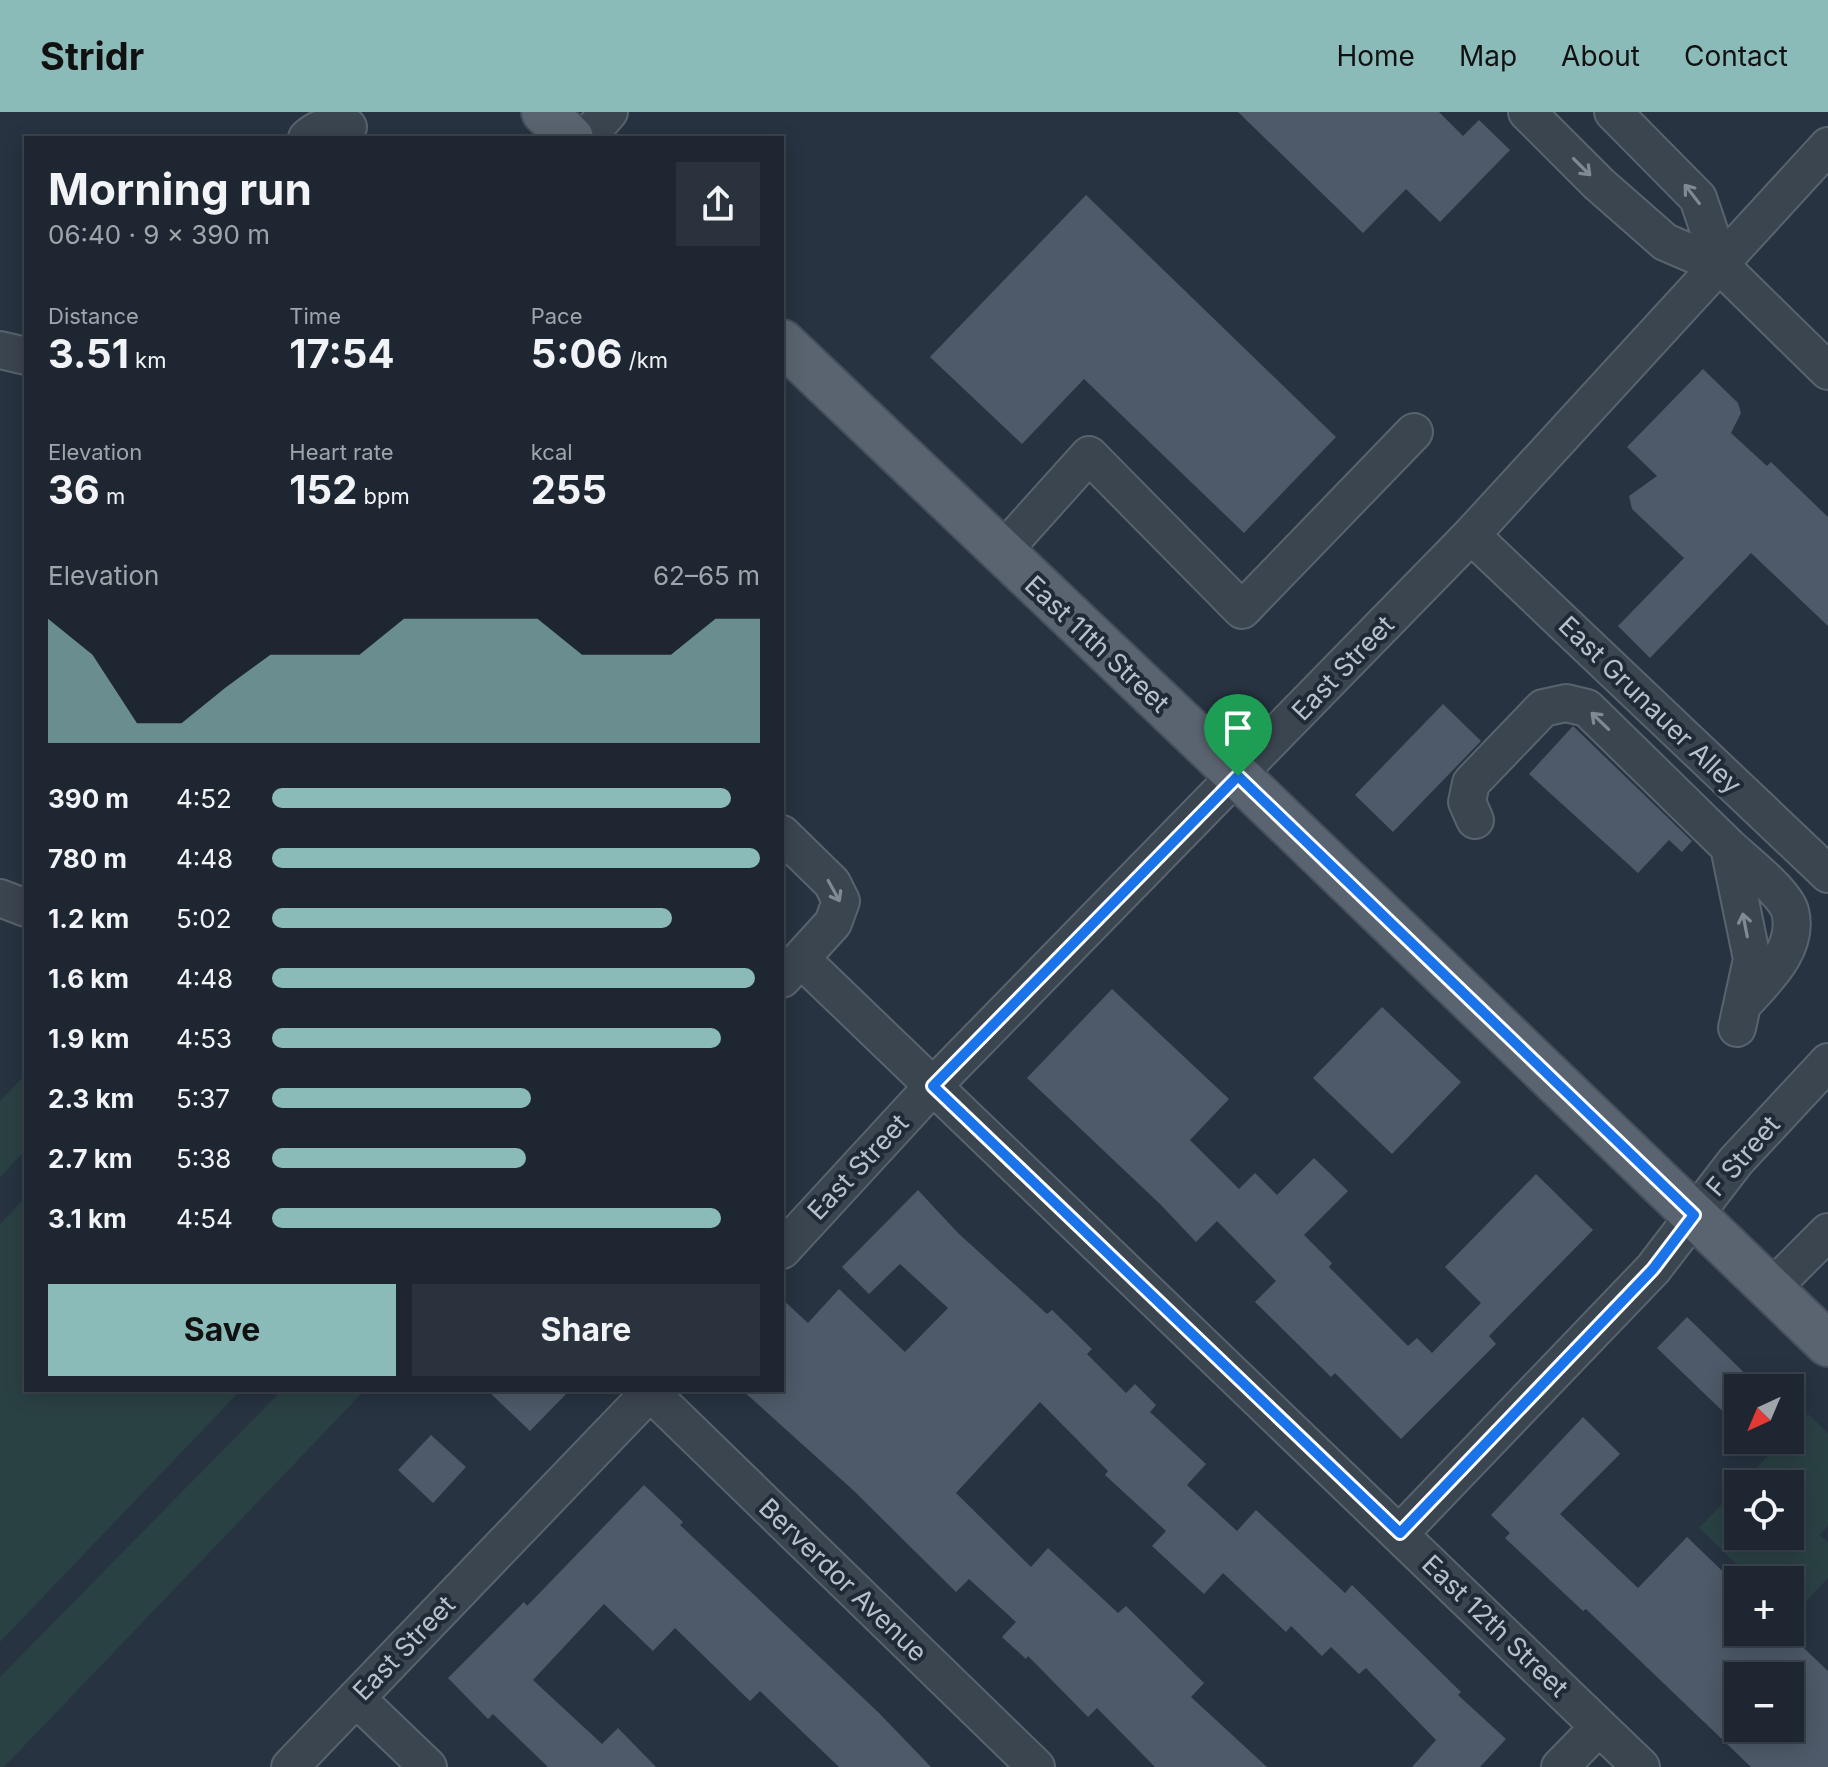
<!DOCTYPE html>
<meta charset="utf-8">
<style>
:root{--surface:#1d2631;--page:#2a323d;--text:#f1f3f6;--muted:#a0a5ab;--line:#3b434d;--accent:#8bbbb9}
body{margin:0;font-family:Inter,sans-serif;background:var(--page);color:var(--text);height:100vh;display:flex;flex-direction:column;font-size:30px;white-space:nowrap}
*{box-sizing:border-box;margin:0}
p{font-size:26px;color:var(--muted)}
.icon{flex:none;width:44px;height:44px;fill:none;stroke:currentColor;stroke-width:2;stroke-linecap:round;stroke-linejoin:round}
.map{position:relative;flex:1;overflow:hidden}
.side{position:absolute;left:24px;top:24px;width:760px;height:1256px;display:flex;flex-direction:column;background:var(--surface);border-radius:0px;box-shadow:0 4px 20px #0003,0 0 0 2px var(--line)}
.side>*{flex:none}
.needle{width:52px;rotate:224deg}
.buttons{position:absolute;left:1724px;top:1262px;display:grid;gap:16px}
.buttons a{display:grid;place-items:center;width:80px;height:80px;border-radius:0px;background:var(--surface);box-shadow:0 4px 20px #0003,0 0 0 2px var(--line);font-size:40px}
.pin{position:absolute;display:grid;place-items:center;width:68px;height:68px;color:#fff;margin:-82px -34px;border-radius:50% 50% 50% 0;rotate:-45deg;box-shadow:0 0 8px #0007}
.pin .icon{rotate:45deg}
.round{display:grid;place-items:center;flex:none;width:84px;height:84px;border-radius:0px;background:var(--page)}
.summary{display:flex;align-items:center;justify-content:space-between;height:136px;padding:0 24px}
h1{font-size:44px;font-weight:700;line-height:60px}
.metrics{display:grid;grid-template-columns:repeat(3,1fr);gap:12px;height:136px;padding:8px 24px}
.metrics div{display:grid;align-content:center}
.metrics b{font-size:40px;font-weight:700}
.metrics small{font-size:22px;font-weight:400}
.metrics p{font-size:22px}
.chart{height:224px;padding:16px 24px}
.chart p{display:flex;justify-content:space-between}
.chart svg{width:100%;height:144px;margin-top:8px;fill:var(--accent);opacity:.7}
.cta{display:flex;gap:16px;margin-top:auto;padding:16px 24px}
.cta a{flex:1;height:92px;border-radius:0px;background:var(--accent);color:#111;font-size:32px;font-weight:700;line-height:92px;text-align:center}
.cta a+a{background:var(--page);color:var(--text)}
ul{padding:0 24px;list-style:none;font-size:26px}
li{display:grid;grid-template-columns:128px 96px 1fr;align-items:center;height:60px}
li i{height:20px;border-radius:10px;background:var(--accent)}
header{display:flex;align-items:center;gap:48px;box-sizing:border-box;height:112px;padding:0 40px;background:var(--accent);color:#111}
header strong{font-size:38px}
nav{display:flex;gap:44px;margin-inline-start:auto;font-size:28px}
.map>svg:first-child{display:block}
</style>
<header>
<strong>Stridr</strong>
<nav><a>Home</a><a>Map</a><a>About</a><a>Contact</a></nav>
</header>
<div class="map">
<svg width="1828" height="1655" viewBox="0 0 1828 1655">
<rect width="100%" height="100%" fill="#273341"/>
<path fill="#2a4143" d="M 26,962 L 26,1038 L 0,1065 L 0,989 Z
M 26,1085 L 26,1278 L 241,1278 L 0,1530 L 0,1112 Z
M 282,1278 L 365,1278 L 4,1655 L 0,1655 L 0,1565 Z
M 1808,1302 L 1828,1321 L 1828,1414 L 1820,1423 L 1828,1430 L 1828,1466 L 1791,1505 L 1790,1468 L 1753,1468 L 1699,1416 L 1738,1375 L 1738,1424 L 1790,1424 L 1790,1372 L 1741,1372 L 1783,1328 L 1790,1328 L 1790,1321 Z"/>
<path fill="#4e5a69" fill-rule="evenodd" d="M 1238,0 L 1439,0 L 1463,24 L 1479,8 L 1510,38 L 1440,110 L 1406,77 L 1363,121 Z
M 1086,83 L 1336,325 L 1244,421 L 1084,267 L 1022,332 L 930,245 Z
M 1703,257 L 1738,291 L 1741,301 L 1731,321 L 1767,354 L 1771,350 L 1828,405 L 1828,514 L 1751,441 L 1650,546 L 1618,514 L 1684,446 L 1632,397 L 1629,384 L 1657,364 L 1627,335 Z
M 1443,592 L 1481,629 L 1393,720 L 1355,683 Z
M 1573,614 L 1692,729 L 1682,740 L 1669,728 L 1638,761 L 1529,662 Z
M 1112,877 L 1229,987 L 1190,1028 L 1239,1077 L 1255,1061 L 1277,1083 L 1314,1046 L 1348,1079 L 1304,1123 L 1332,1151 L 1329,1155 L 1408,1234 L 1417,1226 L 1432,1241 L 1481,1191 L 1445,1155 L 1536,1062 L 1593,1118 L 1489,1224 L 1496,1232 L 1401,1327 L 1335,1261 L 1331,1265 L 1255,1190 L 1276,1169 L 1217,1109 L 1196,1130 L 1161,1093 L 1027,966 Z
M 1382,895 L 1461,970 L 1392,1042 L 1313,966 Z
M 918,1078 L 958,1121 L 1047,1202 L 1052,1198 L 1092,1237 L 1087,1242 L 1126,1281 L 1135,1272 L 1156,1293 L 1150,1300 L 1206,1352 L 1187,1373 L 1237,1419 L 1256,1398 L 1345,1481 L 1352,1473 L 1461,1580 L 1458,1583 L 1506,1627 L 1480,1655 L 1412,1655 L 1436,1628 L 1366,1556 L 1359,1562 L 1331,1535 L 1322,1544 L 1291,1514 L 1286,1520 L 1223,1461 L 1204,1482 L 1152,1434 L 1166,1419 L 1105,1363 L 1108,1359 L 1040,1290 L 956,1381 L 1031,1455 L 1048,1436 L 1118,1501 L 1126,1494 L 1204,1571 L 1191,1585 L 1267,1655 L 1155,1655 L 1097,1596 L 1088,1605 L 1028,1544 L 1026,1547 L 1002,1525 L 1016,1510 L 969,1467 L 956,1480 L 853,1378 L 742,1278 L 782,1278 L 782,1187 L 808,1211 L 839,1177 L 905,1240 L 948,1196 L 900,1152 L 869,1182 L 842,1155 Z
M 1687,1205 L 1760,1276 L 1738,1276 L 1738,1314 L 1657,1236 Z
M 487,1278 L 570,1278 L 530,1319 Z
M 1583,1305 L 1620,1342 L 1560,1402 L 1638,1476 L 1687,1425 L 1738,1474 L 1738,1520 L 1787,1520 L 1828,1559 L 1828,1655 L 1751,1655 L 1586,1497 L 1583,1499 L 1505,1426 L 1510,1421 L 1491,1403 ZM 1738,1564 L 1790,1564 L 1790,1616 L 1738,1616 Z
M 431,1323 L 466,1355 L 433,1391 L 398,1358 Z
M 644,1373 L 683,1410 L 680,1413 L 879,1601 L 931,1655 L 839,1655 L 760,1579 L 750,1589 L 675,1516 L 653,1539 L 604,1492 L 533,1568 L 602,1632 L 618,1616 L 656,1655 L 548,1655 L 493,1602 L 488,1607 L 448,1566 L 524,1490 L 527,1494 Z"/>
<g fill="none" stroke-linecap="round" stroke-linejoin="round">
<g stroke="#59636e" stroke-width="40">
<path id="minor" d="M 1527,0 L 1599,72 L 1665,130 L 1721,154 L 1828,259
M 1613,0 L 1698,86 L 1721,154
M 307,26 C 319,14 331,14 348,15
M 586,26 L 609,0
M 0,238 L 26,244
M 1471,423 L 1828,762
M 1001,441 L 1089,343 L 1242,498 L 1414,320
M 1475,708 L 1467,690 L 1471,671 L 1543,596 L 1566,591 L 1587,596 L 1729,735 L 1752,847 L 1737,916
M 782,722 L 832,771 L 841,789 L 833,811 L 782,867
M 1729,735 C 1745,750 1784,780 1790,799 C 1800,836 1765,868 1743,892
M 0,786 L 26,796
M 801,847 L 1641,1655
M 782,1138 L 933,974 L 1471,423 L 1828,34
M 1771,1177 L 1828,1120
M 650,1280 L 1036,1655
M 1400,1421 L 1653,1157 L 1736,1049 L 1828,950
M 356,1586 L 428,1655
M 290,1655 L 652,1278
M 1560,1655 L 1599,1615"/>
</g>
<g stroke="#454e5a" stroke-width="48">
<path id="major" d="M 544,0 L 571,26
M 782,230 L 1238,664 L 1828,1232"/>
</g>
<use href="#minor" stroke="#3b4550" stroke-width="36"/>
<use href="#major" stroke="#5a6470" stroke-width="44"/>
</g>
<defs><path id="oneway-shaft" d="M-6 0H5M1.5-3L5.5 0L1.5 3" fill="none" stroke-width="1.6" stroke-linecap="round" stroke-linejoin="round" transform="scale(2)"/></defs>
<g stroke="#808994">
<use href="#oneway-shaft" transform="translate(1582 55) rotate(45)"/>
<use href="#oneway-shaft" transform="translate(1692 82) rotate(-128)"/>
<use href="#oneway-shaft" transform="translate(1600 609) rotate(-136)"/>
<use href="#oneway-shaft" transform="translate(834 779) rotate(61)"/>
<use href="#oneway-shaft" transform="translate(1745 813) rotate(-101)"/>
</g>
<g fill="none" stroke-linecap="round" stroke-linejoin="round">
<g stroke="#fff" stroke-width="16">
<path id="route" d="M 1238,664 L 1694,1103 L 1653,1157 L 1400,1421 L 933,974 Z"/>
</g>
<use href="#route" stroke="#1a73e8" stroke-width="10"/>
</g>
<g text-anchor="middle" stroke-width="8" stroke-linejoin="round" paint-order="stroke">
<g font-size="26" fill="#b8c0cb" stroke="#202a36">
<text transform="translate(1097 532) rotate(43)" y="9">East 11th Street</text>
<text transform="translate(1343 556) rotate(-46)" y="9">East Street</text>
<text transform="translate(1650 593) rotate(44)" y="9">East Grunauer Alley</text>
<text transform="translate(1743 1044) rotate(-49)" y="9">F Street</text>
<text transform="translate(858 1055) rotate(-47)" y="9">East Street</text>
<text transform="translate(843 1468) rotate(44)" y="9">Berverdor Avenue</text>
<text transform="translate(1495 1514) rotate(44)" y="9">East 12th Street</text>
<text transform="translate(404 1536) rotate(-46)" y="9">East Street</text>
</g>
</g>
</svg>
<div class="buttons">
<a><svg class="needle" viewBox="-14 -14 28 28"><path d="M0-13l5 13h-10z" fill="#e53935"/><path d="M0 13l5-13h-10z" fill="#a0a5ab"/></svg></a>
<a><svg class="icon" aria-label="locate" viewBox="0 0 24 24"><circle cx="12" cy="12" r="6"/><path d="M12 2v4M12 18v4M2 12h4M18 12h4"/></svg></a>
<a>+</a>
<a>−</a>
</div>
<div class="pin" style="left:1238px;top:664px;background:#1e9e55"><svg class="icon" aria-label="arrive" viewBox="0 0 24 24"><path d="M6 21V4h12l-3 4 3 4H6"/></svg></div>
<section class="side">
<div class="summary"><div><h1>Morning run</h1><p>06:40 · 9 × 390 m</p></div><a class="round"><svg class="icon" aria-label="share" viewBox="0 0 24 24"><path d="M12 15V3M7 8l5-5 5 5M5 13v7h14v-7"/></svg></a></div>
<div class="metrics">
<div><p>Distance</p><b>3.51<small> km</small></b></div>
<div><p>Time</p><b>17:54</b></div>
<div><p>Pace</p><b>5:06<small> /km</small></b></div>
</div>
<div class="metrics">
<div><p>Elevation</p><b>36<small> m</small></b></div>
<div><p>Heart rate</p><b>152<small> bpm</small></b></div>
<div><p>kcal</p><b>255</b></div>
</div>
<div class="chart"><p><span>Elevation</span>62–65 m</p>
<svg viewBox="0 0 160 44" preserveAspectRatio="none"><path d="M0 44V6L10 17L20 38L30 38L40 27L50 17L60 17L70 17L80 6L90 6L100 6L110 6L120 17L130 17L140 17L150 6L160 6V44z"/></svg>
</div>
<ul>
<li><b>390 m</b>4:52<i style="width:94%"></i></li>
<li><b>780 m</b>4:48<i style="width:100%"></i></li>
<li><b>1.2 km</b>5:02<i style="width:82%"></i></li>
<li><b>1.6 km</b>4:48<i style="width:99%"></i></li>
<li><b>1.9 km</b>4:53<i style="width:92%"></i></li>
<li><b>2.3 km</b>5:37<i style="width:53%"></i></li>
<li><b>2.7 km</b>5:38<i style="width:52%"></i></li>
<li><b>3.1 km</b>4:54<i style="width:92%"></i></li>
</ul>
<div class="cta"><a>Save</a><a>Share</a></div>
</section>
</div>
